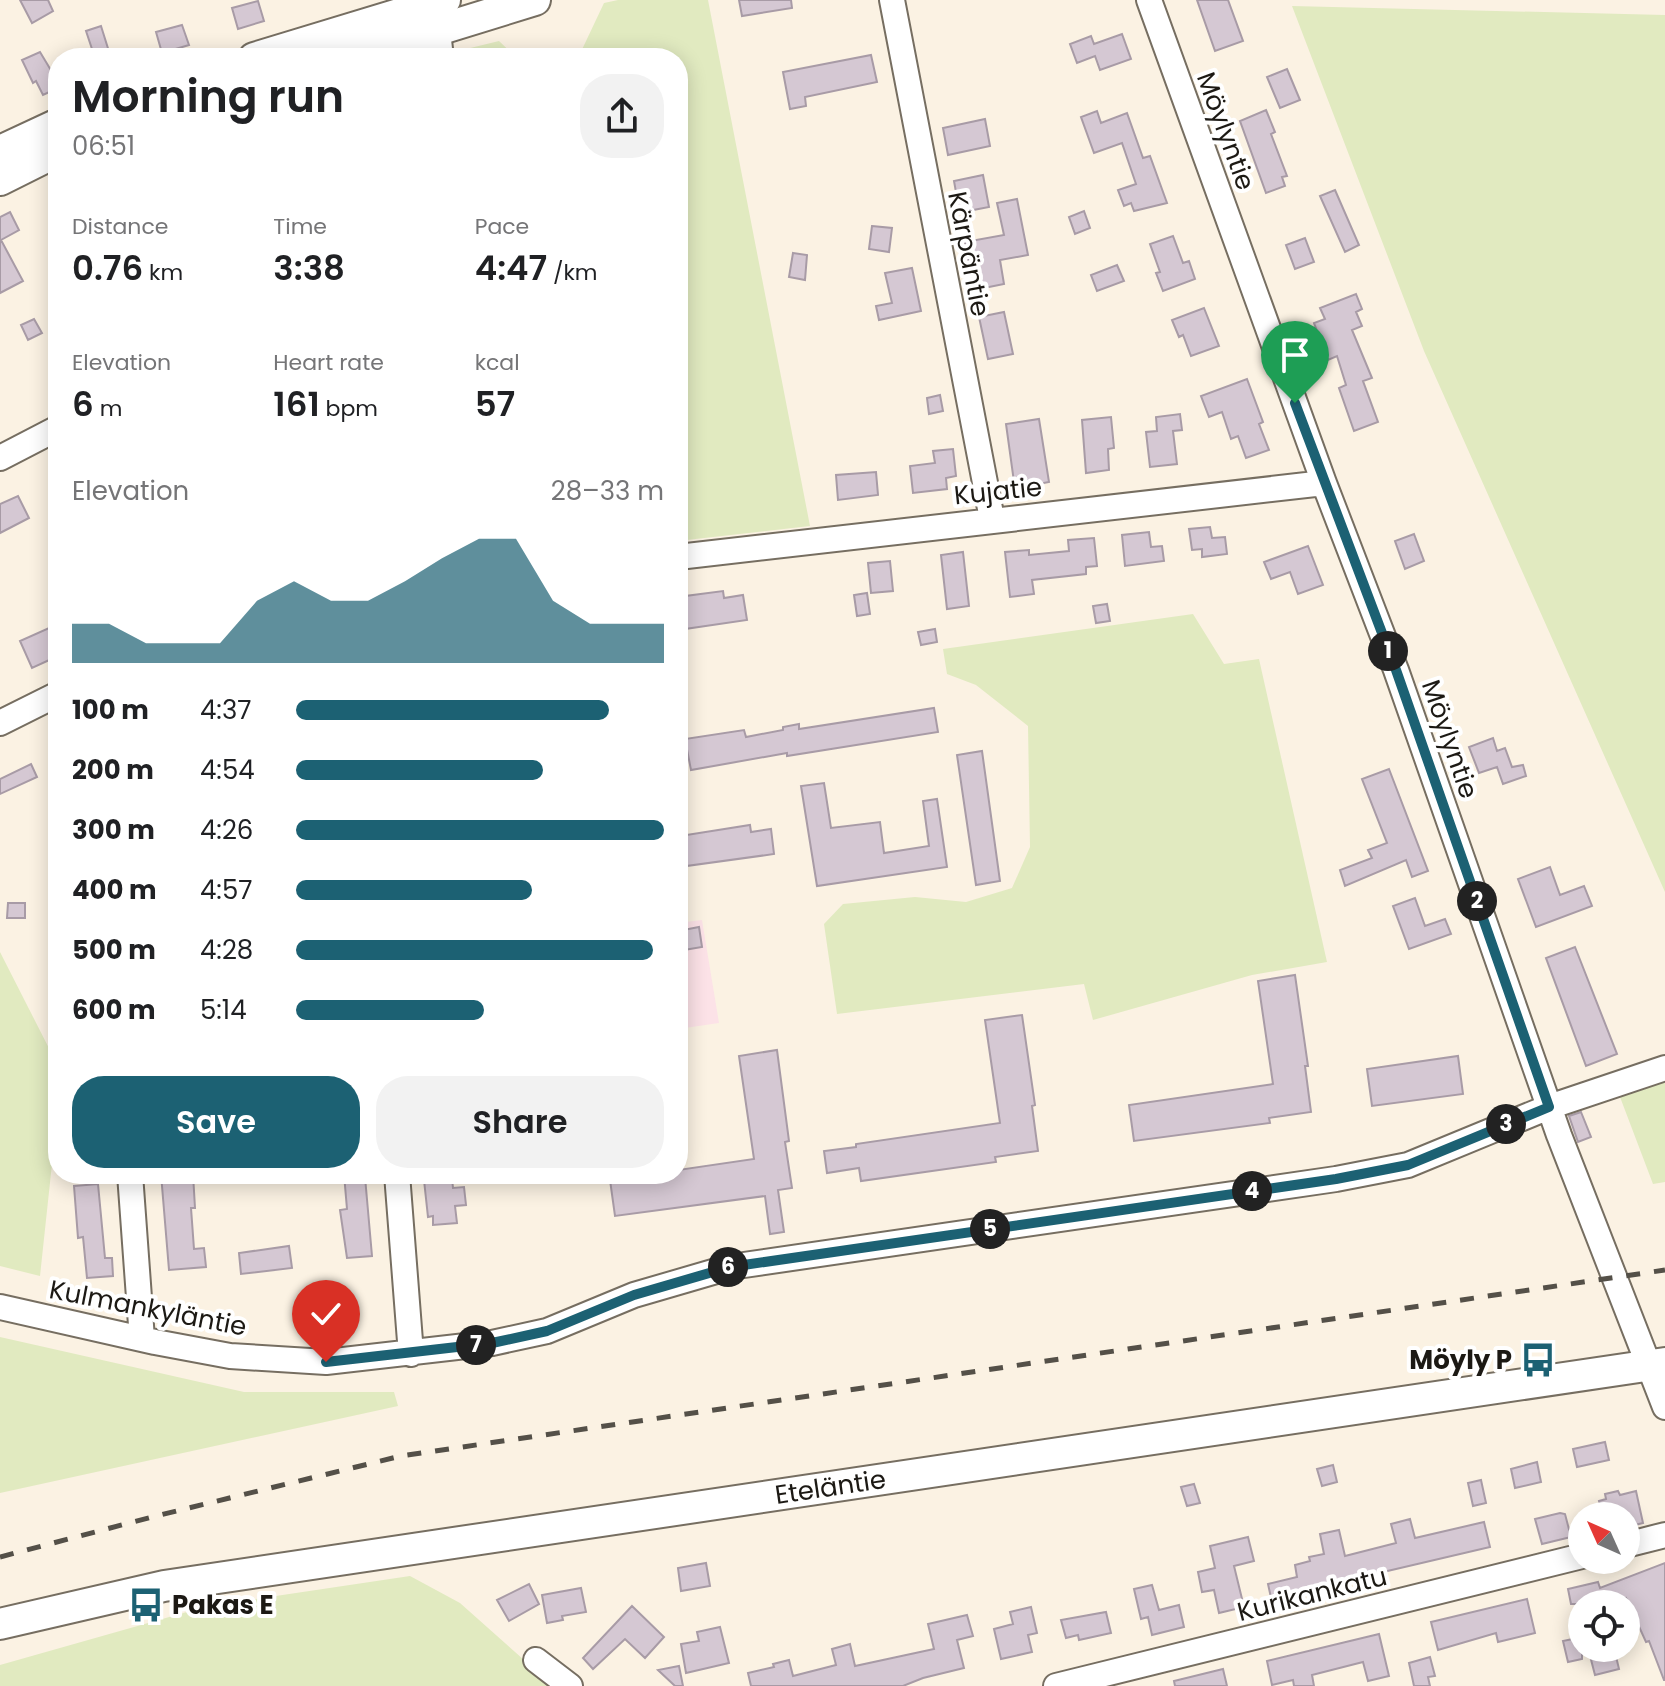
<!DOCTYPE html>
<meta charset="utf-8">
<style>
:root{--surface:#fff;--page:#f2f2f2;--text:#202124;--muted:#757577;--accent:#1c6173}
body{margin:0;font-family:Poppins,sans-serif;background:var(--page);color:var(--text);height:100vh;display:flex;flex-direction:column;font-size:30px;white-space:nowrap}
*{box-sizing:border-box;margin:0}
p{font-size:26px;color:var(--muted)}
.icon{flex:none;width:44px;height:44px;fill:none;stroke:currentColor;stroke-width:2;stroke-linecap:round;stroke-linejoin:round}
.map{position:relative;flex:1;overflow:hidden}
.details{position:absolute;left:48px;top:48px;width:640px;height:1136px;display:flex;flex-direction:column;background:var(--surface);border-radius:32px;box-shadow:0 4px 20px #0003}
.details>*{flex:none}
.needle{width:52px;rotate:315deg}
.tools{position:absolute;left:1568px;top:1502px;display:grid;gap:16px}
.tools a{display:grid;place-items:center;width:72px;height:72px;border-radius:50%;background:var(--surface);box-shadow:0 4px 20px #0003;font-size:40px}
.pin{position:absolute;display:grid;place-items:center;width:68px;height:68px;color:#fff;margin:-82px -34px;border-radius:50% 50% 50% 0;rotate:-45deg;box-shadow:0 0 8px #0007}
.pin .icon{rotate:45deg}
.km{position:absolute;width:40px;height:40px;margin:-20px;border-radius:50%;background:#222;color:#fff;font-size:22px;line-height:40px;text-align:center}
.round{display:grid;place-items:center;flex:none;width:84px;height:84px;border-radius:32px;background:var(--page)}
.summary{display:flex;align-items:center;justify-content:space-between;height:136px;padding:0 24px}
h1{font-size:44px;font-weight:600;line-height:60px}
.figures{display:grid;grid-template-columns:repeat(3,1fr);gap:12px;height:136px;padding:8px 24px}
.figures div{display:grid;align-content:center}
.figures b{font-size:34px;font-weight:600}
.figures small{font-size:22px;font-weight:400}
.figures p{font-size:22px}
.chart{height:224px;padding:16px 24px}
.chart p{display:flex;justify-content:space-between}
.chart svg{width:100%;height:144px;margin-top:8px;fill:var(--accent);opacity:.7}
.action{display:flex;gap:16px;margin-top:auto;padding:16px 24px}
.action a{flex:1;height:92px;border-radius:32px;background:var(--accent);color:#fff;font-size:32px;font-weight:600;line-height:92px;text-align:center}
.action a+a{background:var(--page);color:var(--text)}
ul{padding:0 24px;list-style:none;font-size:26px}
li{display:grid;grid-template-columns:128px 96px 1fr;align-items:center;height:60px}
li i{height:20px;border-radius:10px;background:var(--accent)}
.map>svg:first-child{display:block}
</style>
<div class="map">
<svg width="1665" height="1686" viewBox="0 0 1665 1686">
<rect width="100%" height="100%" fill="#fbf2e3"/>
<path fill="#fce2e7" d="M 702,920 L 719,1023 L 678,1029 L 678,923 Z"/>
<path fill="#e1eac0" d="M 618,0 L 708,0 L 810,526 L 678,541 L 678,58 L 578,58 L 604,3 Z
M 1292,6 L 1665,15 L 1665,892 L 1424,351 Z
M 499,41 L 517,58 L 459,58 L 458,51 Z
M 1193,614 L 1224,664 L 1259,659 L 1327,962 L 1252,975 L 1093,1020 L 1084,984 L 837,1014 L 824,924 L 843,904 L 915,897 L 966,902 L 1012,888 L 1030,847 L 1028,726 L 976,685 L 947,674 L 943,649 Z
M 0,952 L 58,1066 L 58,1108 L 40,1276 L 0,1266 Z
M 1665,1082 L 1665,1182 L 1653,1184 L 1620,1097 Z
M 0,1337 L 244,1392 L 394,1392 L 398,1406 L 0,1493 Z
M 410,1576 L 460,1603 L 524,1660 L 549,1686 L 0,1686 L 0,1665 L 208,1606 Z"/>
<path fill="#d5c8d3" stroke="#a89ba6" stroke-width="2" d="M 20,0 L 48,0 L 53,11 L 32,23 Z
M 739,0 L 791,0 L 792,8 L 742,16 Z
M 1197,0 L 1228,0 L 1243,41 L 1215,51 Z
M 258,1 L 264,21 L 238,29 L 232,8 Z
M 182,25 L 189,45 L 162,53 L 156,32 Z
M 101,26 L 111,58 L 95,58 L 86,31 Z
M 1122,34 L 1131,59 L 1100,70 L 1095,56 L 1077,63 L 1070,44 L 1091,36 L 1094,44 Z
M 40,52 L 52,72 L 58,69 L 58,88 L 43,95 L 36,81 L 33,83 L 22,60 Z
M 871,55 L 877,82 L 805,97 L 806,106 L 790,109 L 783,72 Z
M 1287,69 L 1300,100 L 1280,108 L 1267,77 Z
M 1266,110 L 1275,132 L 1271,134 L 1287,176 L 1282,177 L 1285,186 L 1266,193 L 1240,121 Z
M 1097,111 L 1101,123 L 1127,113 L 1143,158 L 1150,156 L 1167,203 L 1134,211 L 1131,203 L 1124,206 L 1118,190 L 1136,184 L 1122,143 L 1094,153 L 1081,117 Z
M 985,119 L 990,146 L 948,155 L 943,128 Z
M 983,175 L 989,207 L 968,211 L 967,207 L 959,209 L 954,181 Z
M 1335,190 L 1359,245 L 1345,252 L 1320,196 Z
M 1017,199 L 1028,255 L 1000,260 L 1004,284 L 974,290 L 965,242 L 1004,235 L 997,203 Z
M 1084,211 L 1090,228 L 1075,234 L 1069,217 Z
M 10,212 L 19,230 L 1,240 L 23,281 L 0,293 L 0,217 Z
M 872,226 L 892,228 L 889,252 L 869,249 Z
M 1173,236 L 1183,263 L 1189,261 L 1195,279 L 1163,291 L 1156,273 L 1160,272 L 1150,244 Z
M 1305,238 L 1314,262 L 1295,269 L 1286,245 Z
M 793,253 L 807,255 L 805,280 L 789,277 Z
M 1117,265 L 1124,281 L 1097,291 L 1091,275 Z
M 912,268 L 921,311 L 879,320 L 876,306 L 892,303 L 885,273 Z
M 1356,294 L 1362,309 L 1356,312 L 1362,326 L 1352,330 L 1372,378 L 1363,381 L 1378,422 L 1354,431 L 1339,388 L 1346,385 L 1337,356 L 1328,360 L 1314,323 L 1325,319 L 1320,308 Z
M 1204,308 L 1219,346 L 1191,356 L 1183,335 L 1179,337 L 1172,320 Z
M 1004,312 L 1013,354 L 988,359 L 979,317 Z
M 34,319 L 42,333 L 28,340 L 21,325 Z
M 1247,379 L 1263,422 L 1259,424 L 1269,450 L 1246,458 L 1238,436 L 1231,439 L 1222,412 L 1209,417 L 1201,396 Z
M 940,395 L 943,411 L 929,414 L 927,398 Z
M 1180,414 L 1182,430 L 1173,431 L 1177,464 L 1150,467 L 1146,432 L 1157,431 L 1156,417 Z
M 1111,417 L 1114,448 L 1108,449 L 1109,470 L 1086,473 L 1082,420 Z
M 1039,419 L 1049,482 L 1033,485 L 1032,480 L 1014,482 L 1006,424 Z
M 953,449 L 956,476 L 946,478 L 947,489 L 913,493 L 910,466 L 935,463 L 933,451 Z
M 876,472 L 878,495 L 838,500 L 836,475 Z
M 18,496 L 29,518 L 0,533 L 0,504 Z
M 1210,527 L 1212,538 L 1225,537 L 1227,554 L 1202,557 L 1202,549 L 1192,550 L 1189,529 Z
M 1149,532 L 1151,547 L 1162,546 L 1164,561 L 1125,566 L 1122,535 Z
M 1414,534 L 1424,561 L 1405,569 L 1395,541 Z
M 1094,538 L 1097,566 L 1086,567 L 1086,574 L 1032,580 L 1034,594 L 1010,597 L 1005,552 L 1029,550 L 1029,555 L 1069,551 L 1068,540 Z
M 1308,546 L 1323,585 L 1298,594 L 1290,572 L 1271,579 L 1264,562 Z
M 963,552 L 969,606 L 947,609 L 941,555 Z
M 890,561 L 893,591 L 871,593 L 868,563 Z
M 723,591 L 724,598 L 743,595 L 747,620 L 678,630 L 678,597 Z
M 867,593 L 870,614 L 857,616 L 854,595 Z
M 1107,604 L 1110,621 L 1096,623 L 1093,606 Z
M 58,624 L 58,656 L 32,668 L 20,641 Z
M 935,629 L 937,642 L 921,645 L 918,632 Z
M 934,708 L 938,732 L 787,756 L 787,753 L 691,770 L 685,739 L 744,730 L 746,737 L 783,730 L 783,727 L 799,724 L 799,729 Z
M 1493,738 L 1497,751 L 1505,748 L 1512,767 L 1523,765 L 1526,776 L 1503,784 L 1497,767 L 1479,773 L 1469,747 Z
M 982,751 L 1000,881 L 976,885 L 957,755 Z
M 31,764 L 37,777 L 0,794 L 0,779 Z
M 1389,769 L 1428,871 L 1412,877 L 1406,860 L 1345,886 L 1340,870 L 1372,858 L 1368,850 L 1387,843 L 1362,779 Z
M 824,783 L 831,828 L 880,822 L 884,853 L 929,846 L 923,801 L 937,799 L 947,867 L 817,886 L 801,786 Z
M 750,825 L 751,832 L 771,829 L 774,854 L 679,867 L 678,841 L 681,840 L 680,836 Z
M 1550,867 L 1560,895 L 1584,886 L 1592,906 L 1536,927 L 1518,879 Z
M 1415,898 L 1425,926 L 1445,919 L 1451,934 L 1409,949 L 1393,906 Z
M 8,903 L 25,903 L 25,918 L 7,918 Z
M 699,927 L 702,947 L 678,951 L 678,931 Z
M 1575,947 L 1617,1054 L 1586,1066 L 1546,958 Z
M 1295,975 L 1308,1066 L 1305,1066 L 1311,1112 L 1269,1118 L 1270,1123 L 1134,1141 L 1129,1105 L 1273,1084 L 1258,981 Z
M 1022,1015 L 1035,1105 L 1032,1106 L 1038,1151 L 995,1157 L 996,1162 L 861,1181 L 859,1168 L 827,1173 L 824,1151 L 856,1147 L 856,1144 L 1000,1123 L 985,1020 Z
M 777,1050 L 789,1141 L 785,1142 L 792,1188 L 778,1190 L 784,1232 L 770,1234 L 765,1196 L 615,1216 L 610,1180 L 650,1174 L 678,1174 L 678,1170 L 754,1159 L 739,1056 Z
M 1458,1056 L 1463,1094 L 1372,1106 L 1367,1069 Z
M 1581,1112 L 1591,1137 L 1578,1142 L 1569,1116 Z
M 161,1174 L 193,1174 L 195,1208 L 191,1208 L 194,1249 L 204,1248 L 206,1267 L 169,1270 Z
M 344,1174 L 364,1174 L 365,1177 L 372,1256 L 347,1258 L 340,1210 L 347,1209 Z
M 452,1178 L 453,1188 L 464,1187 L 466,1205 L 455,1206 L 457,1223 L 433,1225 L 433,1216 L 428,1217 L 424,1180 Z
M 98,1184 L 105,1258 L 112,1258 L 113,1276 L 87,1278 L 83,1237 L 78,1238 L 74,1186 Z
M 289,1246 L 292,1268 L 241,1274 L 239,1253 Z
M 1605,1442 L 1609,1460 L 1577,1467 L 1573,1449 Z
M 1537,1462 L 1541,1482 L 1515,1488 L 1511,1469 Z
M 1333,1465 L 1337,1482 L 1322,1486 L 1317,1469 Z
M 1481,1480 L 1486,1503 L 1473,1506 L 1468,1483 Z
M 1194,1484 L 1200,1503 L 1187,1506 L 1181,1487 Z
M 1618,1491 L 1620,1495 L 1636,1491 L 1643,1523 L 1627,1527 L 1626,1516 L 1603,1516 L 1599,1501 L 1606,1499 L 1605,1494 Z
M 1560,1513 L 1565,1514 L 1571,1537 L 1542,1544 L 1535,1519 Z
M 1410,1519 L 1415,1538 L 1484,1522 L 1490,1547 L 1285,1595 L 1287,1603 L 1273,1607 L 1268,1584 L 1297,1577 L 1295,1565 L 1310,1561 L 1309,1557 L 1324,1554 L 1320,1534 L 1339,1530 L 1345,1556 L 1396,1543 L 1391,1524 Z
M 1248,1537 L 1254,1561 L 1234,1566 L 1244,1607 L 1219,1613 L 1214,1590 L 1202,1592 L 1198,1572 L 1215,1568 L 1210,1546 Z
M 706,1563 L 710,1586 L 681,1591 L 678,1568 Z
M 1665,1563 L 1665,1680 L 1664,1680 L 1649,1641 L 1646,1642 L 1626,1598 L 1597,1604 L 1571,1604 L 1568,1589 L 1598,1582 L 1600,1588 Z
M 529,1584 L 539,1604 L 509,1621 L 497,1600 Z
M 1152,1585 L 1159,1610 L 1179,1605 L 1184,1627 L 1152,1635 L 1148,1617 L 1141,1619 L 1134,1589 Z
M 581,1588 L 586,1612 L 562,1616 L 563,1620 L 547,1623 L 542,1595 Z
M 1527,1599 L 1535,1633 L 1498,1642 L 1496,1633 L 1438,1650 L 1431,1622 Z
M 632,1606 L 664,1637 L 645,1658 L 625,1639 L 593,1669 L 583,1658 Z
M 1031,1607 L 1037,1633 L 1028,1635 L 1032,1652 L 1001,1659 L 994,1629 L 1013,1624 L 1010,1612 Z
M 1106,1612 L 1111,1633 L 1079,1640 L 1078,1635 L 1066,1638 L 1061,1620 Z
M 967,1615 L 973,1636 L 957,1640 L 964,1668 L 923,1678 L 903,1686 L 751,1686 L 748,1673 L 774,1667 L 773,1664 L 789,1660 L 793,1676 L 836,1665 L 832,1649 L 850,1644 L 855,1666 L 934,1649 L 928,1624 Z
M 720,1627 L 729,1663 L 686,1673 L 681,1644 L 699,1641 L 697,1632 Z
M 1379,1634 L 1389,1676 L 1368,1681 L 1363,1662 L 1312,1675 L 1314,1686 L 1294,1686 L 1293,1680 L 1272,1685 L 1267,1661 Z
M 1582,1637 L 1582,1659 L 1568,1662 L 1563,1641 Z
M 1588,1648 L 1614,1648 L 1619,1669 L 1595,1675 Z
M 1430,1657 L 1435,1676 L 1428,1677 L 1430,1686 L 1414,1686 L 1409,1663 Z
M 679,1666 L 683,1686 L 675,1686 L 658,1670 Z
M 1223,1669 L 1227,1686 L 1175,1686 L 1174,1681 Z"/>
<g fill="none" stroke-linecap="round" stroke-linejoin="round">
<g stroke="#766e61" stroke-width="28">
<path id="minor" d="M 892,0 L 992,519
M 1149,0 L 1324,483 L 1396,670 L 1559,1135 L 1665,1407
M 436,13 L 441,58
M 0,458 L 58,428
M 678,557 L 1324,483
M 0,723 L 58,694
M 130,1174 L 142,1339
M 397,1174 L 411,1354
M 0,1307 L 155,1342 L 230,1356 L 326,1362 L 492,1343 L 547,1331 L 634,1295 L 730,1267 L 1336,1179 L 1408,1165 L 1549,1107 L 1665,1068
M 1626,1545 L 1665,1535
M 536,1660 L 570,1686
M 1056,1686 L 1582,1556"/>
</g>
<g stroke="#766e61" stroke-width="34">
<g id="major">
<path d="M 254,58 L 445,0"/>
<path d="M 347,58 L 535,0"/>
<path d="M 0,151 L 58,124"/>
<path d="M 0,180 L 58,151"/>
<path id="s1" d="M 0,1624 L 164,1586 L 1665,1363"/>
</g>
</g>
<use href="#minor" stroke="#fff" stroke-width="24"/>
<use href="#major" stroke="#fff" stroke-width="30"/>
<path stroke="#545048" stroke-width="5" stroke-dasharray="14 14" stroke-linecap="butt" d="M 0,1557 L 152,1517 L 401,1456 L 1665,1270"/>
</g>
<g fill="none" stroke-linecap="round" stroke-linejoin="round">
<g stroke="#fff" stroke-width="16">
<path id="route" d="M 326,1362 L 492,1343 L 547,1331 L 634,1295 L 730,1267 L 1336,1179 L 1408,1165 L 1549,1107 L 1396,670 L 1295,403"/>
</g>
<use href="#route" stroke="#1c6173" stroke-width="10"/>
</g>
<defs>
<g id="bus-bare" transform="scale(2.76)"><path d="M-5-6H5V4H4V6H2V4H-2V6H-4V4H-5ZM-3.5-4V0h7V-4ZM-3.5 1.2v1.5H-2V1.2ZM2 1.2v1.5H3.5V1.2Z" fill="#1c6173" stroke="#fff" stroke-width="2.5" paint-order="stroke"/></g>
</defs>
<g fill-rule="evenodd">
<use href="#bus-bare" x="1538" y="1360"/>
<use href="#bus-bare" x="146" y="1605"/>
</g>
<g text-anchor="middle" stroke-width="8" stroke-linejoin="round" paint-order="stroke">
<g font-size="26" fill="#1c1914" stroke="#fff">
<text transform="translate(1226 131) rotate(70)" y="9">Möylyntie</text>
<text transform="translate(969 254) rotate(79)" y="9">Kärpäntie</text>
<text transform="translate(998 491) rotate(-6)" y="9">Kujatie</text>
<text transform="translate(1450 739) rotate(71)" y="9">Möylyntie</text>
<text transform="translate(148 1308) rotate(11)" y="9">Kulmankyläntie</text>
<text dy="9" stroke="none"><textPath href="#s1" startOffset="842">Eteläntie</textPath></text>
<text transform="translate(1312 1594) rotate(-14)" y="9">Kurikankatu</text>
</g>
<g font-size="26" font-weight="bold" fill="#1c1914" stroke="#fff" text-anchor="end">
<text x="1512" y="1369">Möyly P</text>
<text x="172" y="1614" text-anchor="start">Pakas E</text>
</g>
</g>
</svg>
<div class="tools">
<a><svg class="needle" viewBox="-14 -14 28 28"><path d="M0-13l5 13h-10z" fill="#e53935"/><path d="M0 13l5-13h-10z" fill="#757577"/></svg></a>
<a><svg class="icon" aria-label="locate" viewBox="0 0 24 24"><circle cx="12" cy="12" r="6"/><path d="M12 2v4M12 18v4M2 12h4M18 12h4"/></svg></a>
</div>
<div class="pin" style="left:1295px;top:403px;background:#1e9e55"><svg class="icon" aria-label="arrive" viewBox="0 0 24 24"><path d="M6 21V4h12l-3 4 3 4H6"/></svg></div>
<div class="pin" style="left:326px;top:1362px;background:#d93025"><svg class="icon" aria-label="check" viewBox="0 0 24 24"><path d="M5 12l5 5 9-10"/></svg></div>
<b class="km" style="left:1388px;top:651px">1</b>
<b class="km" style="left:1477px;top:901px">2</b>
<b class="km" style="left:1506px;top:1124px">3</b>
<b class="km" style="left:1252px;top:1191px">4</b>
<b class="km" style="left:990px;top:1229px">5</b>
<b class="km" style="left:728px;top:1267px">6</b>
<b class="km" style="left:476px;top:1345px">7</b>
<section class="details">
<div class="summary"><div><h1>Morning run</h1><p>06:51</p></div><a class="round"><svg class="icon" aria-label="share" viewBox="0 0 24 24"><path d="M12 15V3M7 8l5-5 5 5M5 13v7h14v-7"/></svg></a></div>
<div class="figures">
<div><p>Distance</p><b>0.76<small> km</small></b></div>
<div><p>Time</p><b>3:38</b></div>
<div><p>Pace</p><b>4:47<small> /km</small></b></div>
</div>
<div class="figures">
<div><p>Elevation</p><b>6<small> m</small></b></div>
<div><p>Heart rate</p><b>161<small> bpm</small></b></div>
<div><p>kcal</p><b>57</b></div>
</div>
<div class="chart"><p><span>Elevation</span>28–33 m</p>
<svg viewBox="0 0 160 44" preserveAspectRatio="none"><path d="M0 44V32L10 32L20 38L30 38L40 38L50 25L60 19L70 25L80 25L90 19L100 12L110 6L120 6L130 25L140 32L150 32L160 32V44z"/></svg>
</div>
<ul>
<li><b>100 m</b>4:37<i style="width:85%"></i></li>
<li><b>200 m</b>4:54<i style="width:67%"></i></li>
<li><b>300 m</b>4:26<i style="width:100%"></i></li>
<li><b>400 m</b>4:57<i style="width:64%"></i></li>
<li><b>500 m</b>4:28<i style="width:97%"></i></li>
<li><b>600 m</b>5:14<i style="width:51%"></i></li>
</ul>
<div class="action"><a>Save</a><a>Share</a></div>
</section>
</div>
